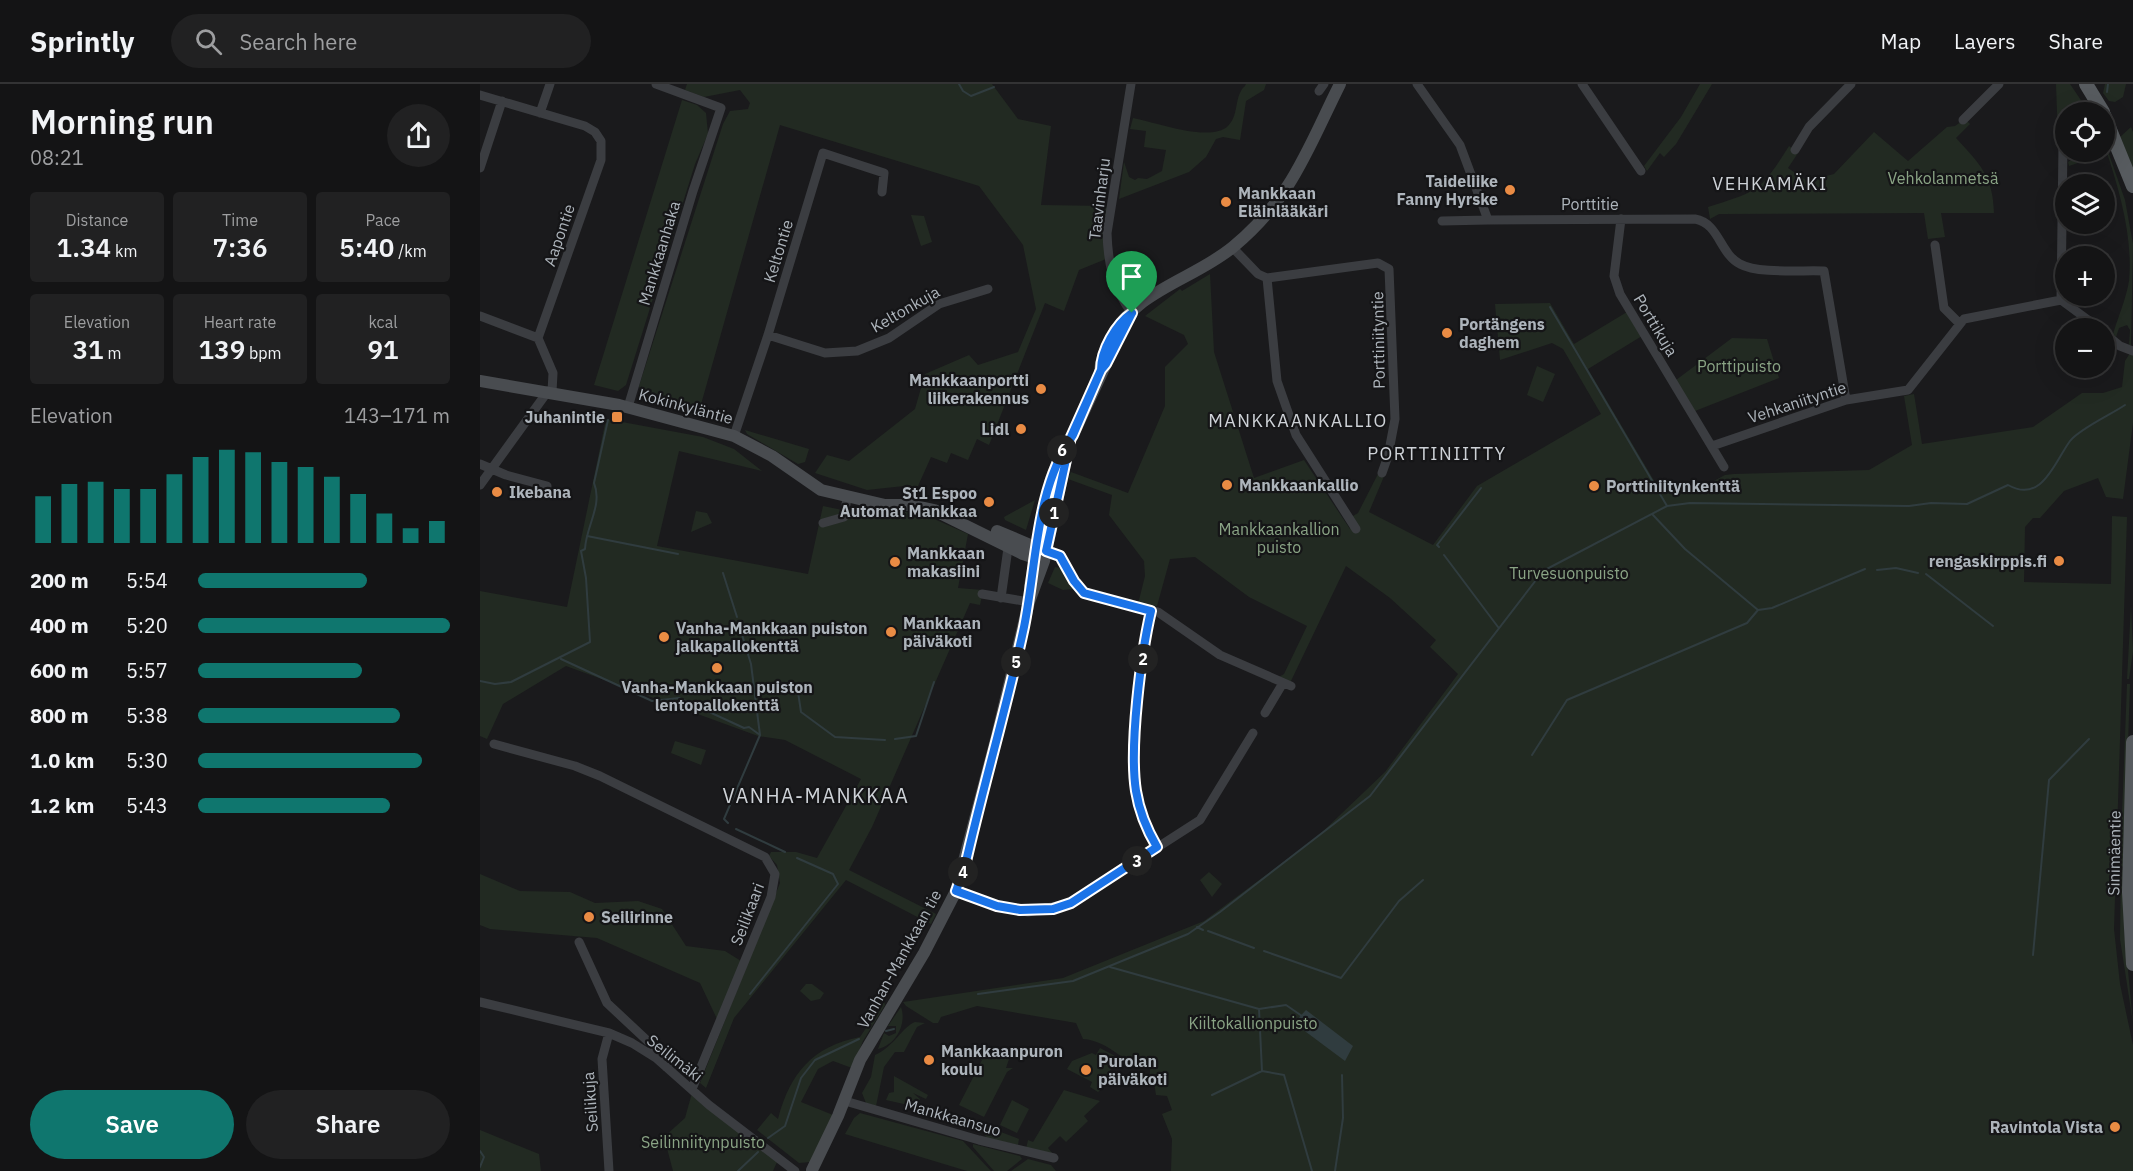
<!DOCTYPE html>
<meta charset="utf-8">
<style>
:root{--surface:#141415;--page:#212122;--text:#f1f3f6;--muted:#9d9ea0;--line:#333334;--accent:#0f766e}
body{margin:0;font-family:"IBM Plex Sans",sans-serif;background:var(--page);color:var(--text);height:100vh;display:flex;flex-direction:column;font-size:22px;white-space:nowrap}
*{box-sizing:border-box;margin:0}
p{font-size:20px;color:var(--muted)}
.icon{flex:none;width:33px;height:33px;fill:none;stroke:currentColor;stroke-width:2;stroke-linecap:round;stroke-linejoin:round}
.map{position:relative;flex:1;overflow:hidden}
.drawer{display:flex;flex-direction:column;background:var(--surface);width:480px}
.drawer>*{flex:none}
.buttons{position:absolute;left:1575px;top:18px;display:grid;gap:12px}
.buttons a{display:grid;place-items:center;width:60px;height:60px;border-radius:50%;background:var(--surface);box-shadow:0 6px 24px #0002,0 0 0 2px var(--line);font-size:30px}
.pin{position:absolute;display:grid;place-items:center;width:51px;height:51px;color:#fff;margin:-62px -26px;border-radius:50% 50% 50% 0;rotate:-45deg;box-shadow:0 0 6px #0007}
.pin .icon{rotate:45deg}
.km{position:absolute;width:30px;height:30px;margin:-15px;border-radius:50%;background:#222;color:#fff;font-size:16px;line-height:30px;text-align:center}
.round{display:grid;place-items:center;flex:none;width:63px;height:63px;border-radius:32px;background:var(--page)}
.headline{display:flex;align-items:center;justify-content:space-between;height:102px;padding:0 30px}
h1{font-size:33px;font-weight:600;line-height:45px}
.metrics{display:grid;grid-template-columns:repeat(3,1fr);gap:9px;height:102px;padding:6px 30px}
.metrics div{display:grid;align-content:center;border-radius:6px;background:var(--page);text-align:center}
.metrics b{font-size:26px;font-weight:600}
.metrics small{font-size:16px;font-weight:400}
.metrics p{font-size:16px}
.chart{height:168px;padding:12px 30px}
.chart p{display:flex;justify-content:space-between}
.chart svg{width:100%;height:108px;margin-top:6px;stroke:var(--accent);stroke-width:6}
.action{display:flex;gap:12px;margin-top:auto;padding:12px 30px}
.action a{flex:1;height:69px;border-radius:36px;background:var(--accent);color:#fff;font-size:24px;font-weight:600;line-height:69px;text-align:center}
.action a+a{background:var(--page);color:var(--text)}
ul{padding:0 30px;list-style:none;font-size:20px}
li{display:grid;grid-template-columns:96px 72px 1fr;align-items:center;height:45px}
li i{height:15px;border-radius:8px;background:var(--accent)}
header{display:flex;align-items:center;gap:36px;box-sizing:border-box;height:84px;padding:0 30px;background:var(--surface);border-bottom:2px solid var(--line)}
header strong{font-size:28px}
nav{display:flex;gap:33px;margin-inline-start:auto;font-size:21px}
.search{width:420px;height:54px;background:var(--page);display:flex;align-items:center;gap:15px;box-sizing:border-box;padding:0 21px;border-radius:33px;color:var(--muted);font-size:22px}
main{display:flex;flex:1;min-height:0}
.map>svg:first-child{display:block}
</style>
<header>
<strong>Sprintly</strong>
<div class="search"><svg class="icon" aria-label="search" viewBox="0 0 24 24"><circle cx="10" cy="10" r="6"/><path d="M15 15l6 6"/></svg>Search here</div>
<nav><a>Map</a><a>Layers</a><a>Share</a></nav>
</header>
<main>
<section class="drawer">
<div class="headline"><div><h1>Morning run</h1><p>08:21</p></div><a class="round"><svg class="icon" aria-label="share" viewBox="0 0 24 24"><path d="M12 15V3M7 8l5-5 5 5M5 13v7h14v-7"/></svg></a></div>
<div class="metrics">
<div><p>Distance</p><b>1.34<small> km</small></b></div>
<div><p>Time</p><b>7:36</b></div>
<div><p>Pace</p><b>5:40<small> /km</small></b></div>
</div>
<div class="metrics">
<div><p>Elevation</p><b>31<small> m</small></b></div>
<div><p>Heart rate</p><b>139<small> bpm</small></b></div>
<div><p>kcal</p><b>91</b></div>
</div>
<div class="chart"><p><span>Elevation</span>143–171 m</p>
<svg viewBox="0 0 160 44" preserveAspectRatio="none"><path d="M5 44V25M15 44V20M25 44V19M35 44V22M45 44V22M55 44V16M65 44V9M75 44V6M85 44V7M95 44V11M105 44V13M115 44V17M125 44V24M135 44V32M145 44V38M155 44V35"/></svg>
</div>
<ul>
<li><b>200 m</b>5:54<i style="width:67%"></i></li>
<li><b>400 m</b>5:20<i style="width:100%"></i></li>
<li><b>600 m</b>5:57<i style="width:65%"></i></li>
<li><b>800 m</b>5:38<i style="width:80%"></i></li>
<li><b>1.0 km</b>5:30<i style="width:89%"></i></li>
<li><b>1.2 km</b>5:43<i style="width:76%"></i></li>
</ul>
<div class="action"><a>Save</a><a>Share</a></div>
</section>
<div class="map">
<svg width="1653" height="1087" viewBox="0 0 1653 1087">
<rect width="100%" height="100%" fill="#1a1a1c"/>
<path fill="#222a22" d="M 207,0 L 512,0 L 538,35 L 571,42 L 561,121 L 627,122 L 626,175 L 599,186 L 584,227 L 565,219 L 509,361 L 497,355 L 488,376 L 471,369 L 467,379 L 451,373 L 438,402 L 430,406 L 424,402 L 387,406 L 335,389 L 347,371 L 369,377 L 435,325 L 445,290 L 489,271 L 498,281 L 538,268 L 556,225 L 543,161 L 499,102 L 300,41 L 218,331 C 197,326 167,325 159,302 L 243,40 L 250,27 L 268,25 L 270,19 L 260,6 L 224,13 L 205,6 Z
M 766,0 L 786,0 L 784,6 L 766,17 L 760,56 L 743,53 L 736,55 L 726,73 L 709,88 L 639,115 L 644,78 L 649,93 L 655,96 L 658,94 L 667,95 L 682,87 L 686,66 L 664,63 L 666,47 L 650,45 L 653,34 C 675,38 730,59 748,42 C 758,32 755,17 761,7 C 762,4 765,3 766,0 Z
M 1220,0 L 1232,0 L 1196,60 L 1184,73 L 1180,69 L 1167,87 L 1164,82 L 1201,33 Z
M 1576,0 L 1590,0 L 1609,28 L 1586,28 L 1585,57 L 1578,56 Z
M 1625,0 L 1646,0 L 1643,13 L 1635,18 L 1629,17 L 1623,9 Z
M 202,16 L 217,21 L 226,29 L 228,50 L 215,80 L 146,301 L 138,307 L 114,301 Z
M 1485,35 L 1490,40 L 1476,54 C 1500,80 1513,92 1514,129 L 1461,129 L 1465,153 L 1448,155 L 1444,129 L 1239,130 L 1230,135 L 1228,123 C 1279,107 1280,108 1309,62 L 1318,69 L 1308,84 L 1327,97 L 1354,90 L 1394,48 L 1428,77 L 1467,43 L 1475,42 Z
M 1651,43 L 1653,48 L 1653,84 L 1640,53 Z
M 1625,59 L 1645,116 L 1653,160 L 1651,261 L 1649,261 L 1650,246 L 1647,241 L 1639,244 L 1636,253 L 1633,250 C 1638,233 1646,215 1649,197 C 1653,155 1640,108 1627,69 L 1589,82 L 1588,78 L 1595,74 L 1592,68 L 1624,68 Z
M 431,131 L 444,132 L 452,158 L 441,162 Z
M 730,190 L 734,268 L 774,394 L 824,376 L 870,445 L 873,432 L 878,429 L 899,388 L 905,390 L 889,428 L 953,461 L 997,402 L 1121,330 L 1083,265 L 1072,259 L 1020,276 L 1015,220 L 1070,219 L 1094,260 L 1147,228 L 1162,252 L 1108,285 L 1179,405 L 1219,405 L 1245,391 L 1254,390 L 1389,386 L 1432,361 L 1424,312 L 1434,310 L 1442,360 L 1553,343 L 1602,309 L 1623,309 L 1642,303 L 1645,277 L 1650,269 L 1653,270 L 1653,339 L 1643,415 L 1626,413 L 1618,394 L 1584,407 L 1560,434 L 1553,434 L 1545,443 L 1544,498 L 1631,500 L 1632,432 L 1647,433 L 1634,845 L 1640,900 L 1653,961 L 1653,1087 L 691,1087 L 692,1055 L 682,1030 L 692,1026 L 687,1012 L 676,1011 L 674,998 L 670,998 L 670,985 C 643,981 631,957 603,955 L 596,939 L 497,922 L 461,933 L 458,939 L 453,939 L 426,922 L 423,918 L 583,894 L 724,837 L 837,753 L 905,688 L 978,590 L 950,563 L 956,556 L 910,514 L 866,482 L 810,599 L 799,593 L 804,590 L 827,542 L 769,513 L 715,473 L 690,475 L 677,522 L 658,520 L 665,492 L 664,477 L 629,431 L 632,411 L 588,395 L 591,388 L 648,409 L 685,322 L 685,283 L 708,260 L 704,251 L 665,232 L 700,205 L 702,207 Z
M 1252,254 L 1287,255 L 1299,294 L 1215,327 L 1196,296 Z
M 1057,282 L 1075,290 L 1063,318 L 1047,311 Z
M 126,335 L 223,353 L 254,365 L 282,387 L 199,367 L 177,462 L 328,490 L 343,422 L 377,429 L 430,428 L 443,430 L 488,450 L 478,504 L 503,506 L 500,521 L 490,519 L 392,743 L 369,786 L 456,830 L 451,840 L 366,796 L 254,934 L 226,1004 L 220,999 L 300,799 L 297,781 L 289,772 L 291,768 L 316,768 L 337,774 L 381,695 L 305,656 L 278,652 L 86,582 L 23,620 L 7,655 L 0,652 L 0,507 L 87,523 Z
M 265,346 L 329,365 L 325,378 L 318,380 L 267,350 Z
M 555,416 L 546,446 L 525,436 L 524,433 Z
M 216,427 L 227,429 L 232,439 L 211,448 Z
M 575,483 L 584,485 L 593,505 L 583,506 L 568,499 Z
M 1651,521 L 1653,567 L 1649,595 L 1647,595 Z
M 1647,600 L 1650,600 L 1644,783 L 1640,782 Z
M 195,657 L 226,666 L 221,681 L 191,669 Z
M 1641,786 L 1644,786 L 1644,844 L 1653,939 L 1640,855 Z
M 729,788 L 742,800 L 732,813 L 720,796 Z
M 0,790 L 40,807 L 90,808 L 115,819 L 158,817 L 182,825 L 206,862 L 245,867 L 261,877 L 237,935 L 220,899 L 117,854 L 10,845 L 0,841 Z
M 326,900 L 332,900 L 344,909 L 340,915 L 331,917 L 320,907 Z
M 404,917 L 405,921 L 383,957 L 372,984 L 353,977 L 338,985 L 321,1018 L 353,1031 L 330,1078 L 319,1079 L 277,1046 L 291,1029 L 298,1035 C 310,989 333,962 380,953 Z
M 421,923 C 427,940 416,961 398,965 L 404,949 L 409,952 L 416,949 L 416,942 L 408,942 Z
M 435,938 L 445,939 L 437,943 L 424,968 L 415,968 L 404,983 L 396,1022 L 386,1019 L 382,1009 L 391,993 L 395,971 C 415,962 422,943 435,938 Z
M 620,964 L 637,973 L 626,994 L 631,996 L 618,1008 L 610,1003 L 612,998 L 587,985 L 592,977 L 612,969 L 616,971 Z
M 515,965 L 536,969 L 529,975 L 526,984 L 533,984 L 527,988 L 504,1033 L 479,1021 L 502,976 L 498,973 L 501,967 L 507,970 L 515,968 Z
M 414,992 L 448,1011 L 446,1015 L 433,1009 L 440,1015 L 437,1023 L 406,1016 L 409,1009 L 414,1008 Z
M 584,1006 L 620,1017 L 604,1032 L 608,1037 L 586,1058 L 580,1052 L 568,1064 L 573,1070 L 546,1065 L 548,1056 L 553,1058 Z
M 212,1009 L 297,1078 L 293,1087 L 193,1087 L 184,1053 L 205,1034 Z
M 532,1016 L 549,1025 L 537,1049 L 520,1041 Z
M 380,1029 L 483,1057 L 511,1087 L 487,1087 L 365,1050 L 374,1034 Z
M 505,1042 L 539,1055 L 538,1061 L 507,1054 L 503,1049 Z
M 0,1046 L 59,1070 L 61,1087 L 0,1087 Z
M 493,1060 L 540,1072 L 542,1075 L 527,1087 L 514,1087 L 493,1063 Z
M 548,1075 L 571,1081 L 576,1087 L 531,1087 Z"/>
<path fill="#303c3f" d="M 826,926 L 873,962 L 865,977 L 814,939 Z"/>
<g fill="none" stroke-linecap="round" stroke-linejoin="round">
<path stroke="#303c3f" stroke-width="2" d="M 479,0 L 483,7 L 491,12 L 514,3
M 1627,8 L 1628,0
M 1070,223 L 1187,422
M 1173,431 L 1205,465 L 1278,526 L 1292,524 L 1385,485
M 107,452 L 198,470
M 959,463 L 957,461 L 1001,404
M 964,471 L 1018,543
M 1397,486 L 1416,484 L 1438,489
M 243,489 L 257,533
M 1446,490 L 1513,542
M 81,575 L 172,617 L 199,614 L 264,644 L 269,643 L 280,651
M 0,597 L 15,600 L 31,598 L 110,558 L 106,494 L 101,467 L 105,465 C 106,442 123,421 114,399 L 128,336
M 274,602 L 285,604
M 295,605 L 318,608 L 321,628 L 355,653 L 405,656
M 415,655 L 436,652 L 454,598
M 1052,671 L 1087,616 L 1267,539 L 1278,526
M 248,739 L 244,735 L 280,651 L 271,580 L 259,541
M 256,745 L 305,768
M 717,843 L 723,846
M 728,847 L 774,864
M 784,867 L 861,894 L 919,817 L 943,796
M 1553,871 L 1569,696 L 1609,655
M 630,883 L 779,925 L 806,921 L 822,932
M 270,910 L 358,800 L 353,790 L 317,774
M 498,910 L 593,897 L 708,850 L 740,828 L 890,712 L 1063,487 L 1187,422 L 1210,419 L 1429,422 L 1451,419 L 1487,420 L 1528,401 C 1562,420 1574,379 1590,357 C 1599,345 1632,330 1645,321
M 406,947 L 414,945
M 782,987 L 804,991 L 832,1087
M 732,1011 L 782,987 L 779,925
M 288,1054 L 305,1042 L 321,994 L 335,976 L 379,955
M 0,1067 L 4,1073 L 0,1083
M 258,1087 L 278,1068
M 855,1087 L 863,1034 L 862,991"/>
<path stroke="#3b3d41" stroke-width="9" d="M 651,0 L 627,149 C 628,179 633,205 652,229
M 937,0 L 980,61 L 1008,136 L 1215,135 C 1239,139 1240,170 1260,180 C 1278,190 1322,186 1344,187 L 1366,316
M 1102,0 L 1161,87
M 839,7 L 844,0
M 0,11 L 105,42 L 115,48 L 121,57 L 121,76 L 58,254
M 60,29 L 70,0
M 1483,36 L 1519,0
M 1315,66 L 1329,43 L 1371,0
M 0,84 L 22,17
M 1141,135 L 1134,192 L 1140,210 L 1244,383
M 962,137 L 1008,136
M 1455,161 L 1464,224 L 1480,240
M 752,163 L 778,190 L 787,194 L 898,179 L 909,185 L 915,335 L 908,372 L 902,389
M 787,194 L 797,297 L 816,351 L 876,445
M 1581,216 L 1583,60 L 1586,50
M 0,232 L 58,254 L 73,289 L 72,308
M 1624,249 L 1640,262 L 1653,267
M 288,251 L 345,269 L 377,267 L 409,254 L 459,220 L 508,205
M 148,323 L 213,107 L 241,24 L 176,0
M 254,352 L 288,251 L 343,69 L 404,89 L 402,108
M 1232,362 L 1366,316 L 1428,306 L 1484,235 L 1581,216 L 1619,244
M 0,380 L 26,391 L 67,402
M 0,401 L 68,307
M 343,439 L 364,433 L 367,414
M 566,467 L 580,472 L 594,497 L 605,509 L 678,528 L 740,571 L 811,602
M 502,510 L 549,518
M 521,514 L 529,457
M 671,527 C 661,571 649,662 656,707 C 659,726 667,746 677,763
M 785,629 L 803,599
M 14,660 L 95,682 L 120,692 L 285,773 L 295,790 L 291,813 L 212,1005
M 476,807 L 517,822 L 548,828 L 591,819 L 720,736 L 773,649
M 99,858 L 127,919 L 189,977 L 186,983
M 0,918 L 129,949 L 152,959 L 176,974 L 229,1021 L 315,1087
M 365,1017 L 499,1056 L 574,1074
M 129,1087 L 122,975 L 129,949"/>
<path stroke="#494c50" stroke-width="12" d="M 620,286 C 621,275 625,267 630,256 C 655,206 713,196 753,163 C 812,114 827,66 860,0
M 0,297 L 139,321 L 254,352 L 292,372 L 341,406 L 405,421 L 431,421 L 454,426 L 543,470 L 564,477
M 517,447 L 562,466
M 550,502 L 571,395 L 584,362 L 593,351 L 625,282
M 332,1086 L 358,1032 L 380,976 L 444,869 L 476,807 L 517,652 L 549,518 L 564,477 L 591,353"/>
<path stroke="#575b5f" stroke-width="14" d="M 1606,0 L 1623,28
M 1624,31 L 1653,102
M 1653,658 L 1649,808 L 1653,880"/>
</g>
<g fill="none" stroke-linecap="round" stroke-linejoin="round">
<g stroke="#fff" stroke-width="12">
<path id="route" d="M 652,229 L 626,280 L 621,286 L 591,353 L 566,467 L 580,472 L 594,497 L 604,509 L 671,527 C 661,570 649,663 656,707 C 659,726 667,746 677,763 L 591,819 L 573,825 L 540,826 L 517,822 L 476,807 L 485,782 C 503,702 527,623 544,543 C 557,479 555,406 593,351 L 621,286 C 621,266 636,240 652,229"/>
</g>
<use href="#route" stroke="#1a73e8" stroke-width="8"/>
</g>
<g fill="#e98b44" stroke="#151517" stroke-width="2">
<circle cx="1030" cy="106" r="6"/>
<circle cx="746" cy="118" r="6"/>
<circle cx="967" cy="249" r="6"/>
<circle cx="561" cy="305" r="6"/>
<rect x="131" y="327" width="12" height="12" rx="3"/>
<circle cx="541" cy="345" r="6"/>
<circle cx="747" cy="401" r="6"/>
<circle cx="1114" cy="402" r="6"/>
<circle cx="17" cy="408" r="6"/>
<circle cx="509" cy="418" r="6"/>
<circle cx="1579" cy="477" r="6"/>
<circle cx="415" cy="478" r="6"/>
<circle cx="411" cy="548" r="6"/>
<circle cx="184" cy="553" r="6"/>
<circle cx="237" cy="584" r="6"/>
<circle cx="109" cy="833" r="6"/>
<circle cx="449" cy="976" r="6"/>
<circle cx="606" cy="986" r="6"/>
<circle cx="1635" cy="1043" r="6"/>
</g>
<g text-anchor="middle" stroke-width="4.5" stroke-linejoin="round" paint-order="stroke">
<g font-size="16" fill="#8aa485" stroke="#151517">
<text x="1463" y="100">Vehkolanmetsä</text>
<text x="1259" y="288">Porttipuisto</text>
<text x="799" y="451">Mankkaankallion<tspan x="799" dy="18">puisto</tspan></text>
<text x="1089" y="495">Turvesuonpuisto</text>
<text x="773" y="945">Kiiltokallionpuisto</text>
<text x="223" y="1064">Seilinniitynpuisto</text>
</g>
<g font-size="16" font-weight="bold" fill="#adb4bb" stroke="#151517" text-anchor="start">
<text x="1018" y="103" text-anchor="end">Taideliike<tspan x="1018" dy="18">Fanny Hyrske</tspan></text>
<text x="758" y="115">Mankkaan<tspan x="758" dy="18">Eläinlääkäri</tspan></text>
<text x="979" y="246">Portängens<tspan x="979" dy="18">daghem</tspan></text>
<text x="549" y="302" text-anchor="end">Mankkaanportti<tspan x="549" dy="18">liikerakennus</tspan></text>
<text x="125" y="339" text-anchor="end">Juhanintie</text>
<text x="529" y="351" text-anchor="end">Lidl</text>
<text x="759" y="407">Mankkaankallio</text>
<text x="1126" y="408">Porttiniitynkenttä</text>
<text x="29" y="414">Ikebana</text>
<text x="497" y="415" text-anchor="end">St1 Espoo<tspan x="497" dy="18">Automat Mankkaa</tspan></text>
<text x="427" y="475">Mankkaan<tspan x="427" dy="18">makasiini</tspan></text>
<text x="1567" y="483" text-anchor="end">rengaskirppis.fi</text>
<text x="423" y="545">Mankkaan<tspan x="423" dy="18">päiväkoti</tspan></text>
<text x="196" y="550">Vanha-Mankkaan puiston<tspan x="196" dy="18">jalkapallokenttä</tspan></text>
<text x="237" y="609" text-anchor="middle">Vanha-Mankkaan puiston<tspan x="237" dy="18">lentopallokenttä</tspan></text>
<text x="121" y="839">Seilirinne</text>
<text x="461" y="973">Mankkaanpuron<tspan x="461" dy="18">koulu</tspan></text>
<text x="618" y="983">Purolan<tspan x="618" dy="18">päiväkoti</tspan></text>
<text x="1623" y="1049" text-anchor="end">Ravintola Vista</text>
</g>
<g font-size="16" fill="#adb4bb" stroke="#151517">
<text transform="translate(619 115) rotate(-83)" y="6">Taavinharju</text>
<text x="1110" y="126">Porttitie</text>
<text transform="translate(79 151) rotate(-71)" y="6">Aapontie</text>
<text transform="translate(298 167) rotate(-73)" y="6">Keltontie</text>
<text transform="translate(179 169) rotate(-73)" y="6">Mankkaanhaka</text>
<text transform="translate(425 225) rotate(-30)" y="6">Keltonkuja</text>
<text transform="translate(1176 241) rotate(59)" y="6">Porttikuja</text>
<text transform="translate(898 256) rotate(-91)" y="6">Porttiniityntie</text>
<text transform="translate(1317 318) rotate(-18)" y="6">Vehkaniityntie</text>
<text transform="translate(206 322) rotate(15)" y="6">Kokinkyläntie</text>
<text transform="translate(1634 769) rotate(-89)" y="6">Sinimäentie</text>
<text transform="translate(267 830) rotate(-69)" y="6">Seilikaari</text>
<text transform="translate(419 875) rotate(-61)" y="6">Vanhan-Mankkaan tie</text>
<text transform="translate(195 974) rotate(38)" y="6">Seilimäki</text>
<text transform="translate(110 1018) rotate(-94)" y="6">Seilikuja</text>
<text transform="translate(473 1033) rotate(16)" y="6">Mankkaansuo</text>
</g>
<g font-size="18" letter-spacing="1.5" fill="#ced2d7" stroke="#151517">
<text x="1290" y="106">VEHKAMÄKI</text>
<text x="818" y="343">MANKKAANKALLIO</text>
<text x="957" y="376">PORTTINIITTY</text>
</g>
<g font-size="20" letter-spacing="1.5" fill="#ced2d7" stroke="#151517">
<text x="336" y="719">VANHA-MANKKAA</text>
</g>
</g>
</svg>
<div class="buttons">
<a><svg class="icon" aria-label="locate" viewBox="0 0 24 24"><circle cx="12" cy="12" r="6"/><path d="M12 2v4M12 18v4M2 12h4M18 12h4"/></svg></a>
<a><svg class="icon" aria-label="layers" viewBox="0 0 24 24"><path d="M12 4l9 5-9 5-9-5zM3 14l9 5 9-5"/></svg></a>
<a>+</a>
<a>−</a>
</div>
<div class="pin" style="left:652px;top:229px;background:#1e9e55"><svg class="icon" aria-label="arrive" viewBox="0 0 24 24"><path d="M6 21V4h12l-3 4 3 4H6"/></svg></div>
<b class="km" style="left:574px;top:429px">1</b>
<b class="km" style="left:663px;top:575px">2</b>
<b class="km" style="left:657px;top:777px">3</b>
<b class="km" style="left:483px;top:788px">4</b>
<b class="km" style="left:536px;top:578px">5</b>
<b class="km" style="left:582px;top:366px">6</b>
</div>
</main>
